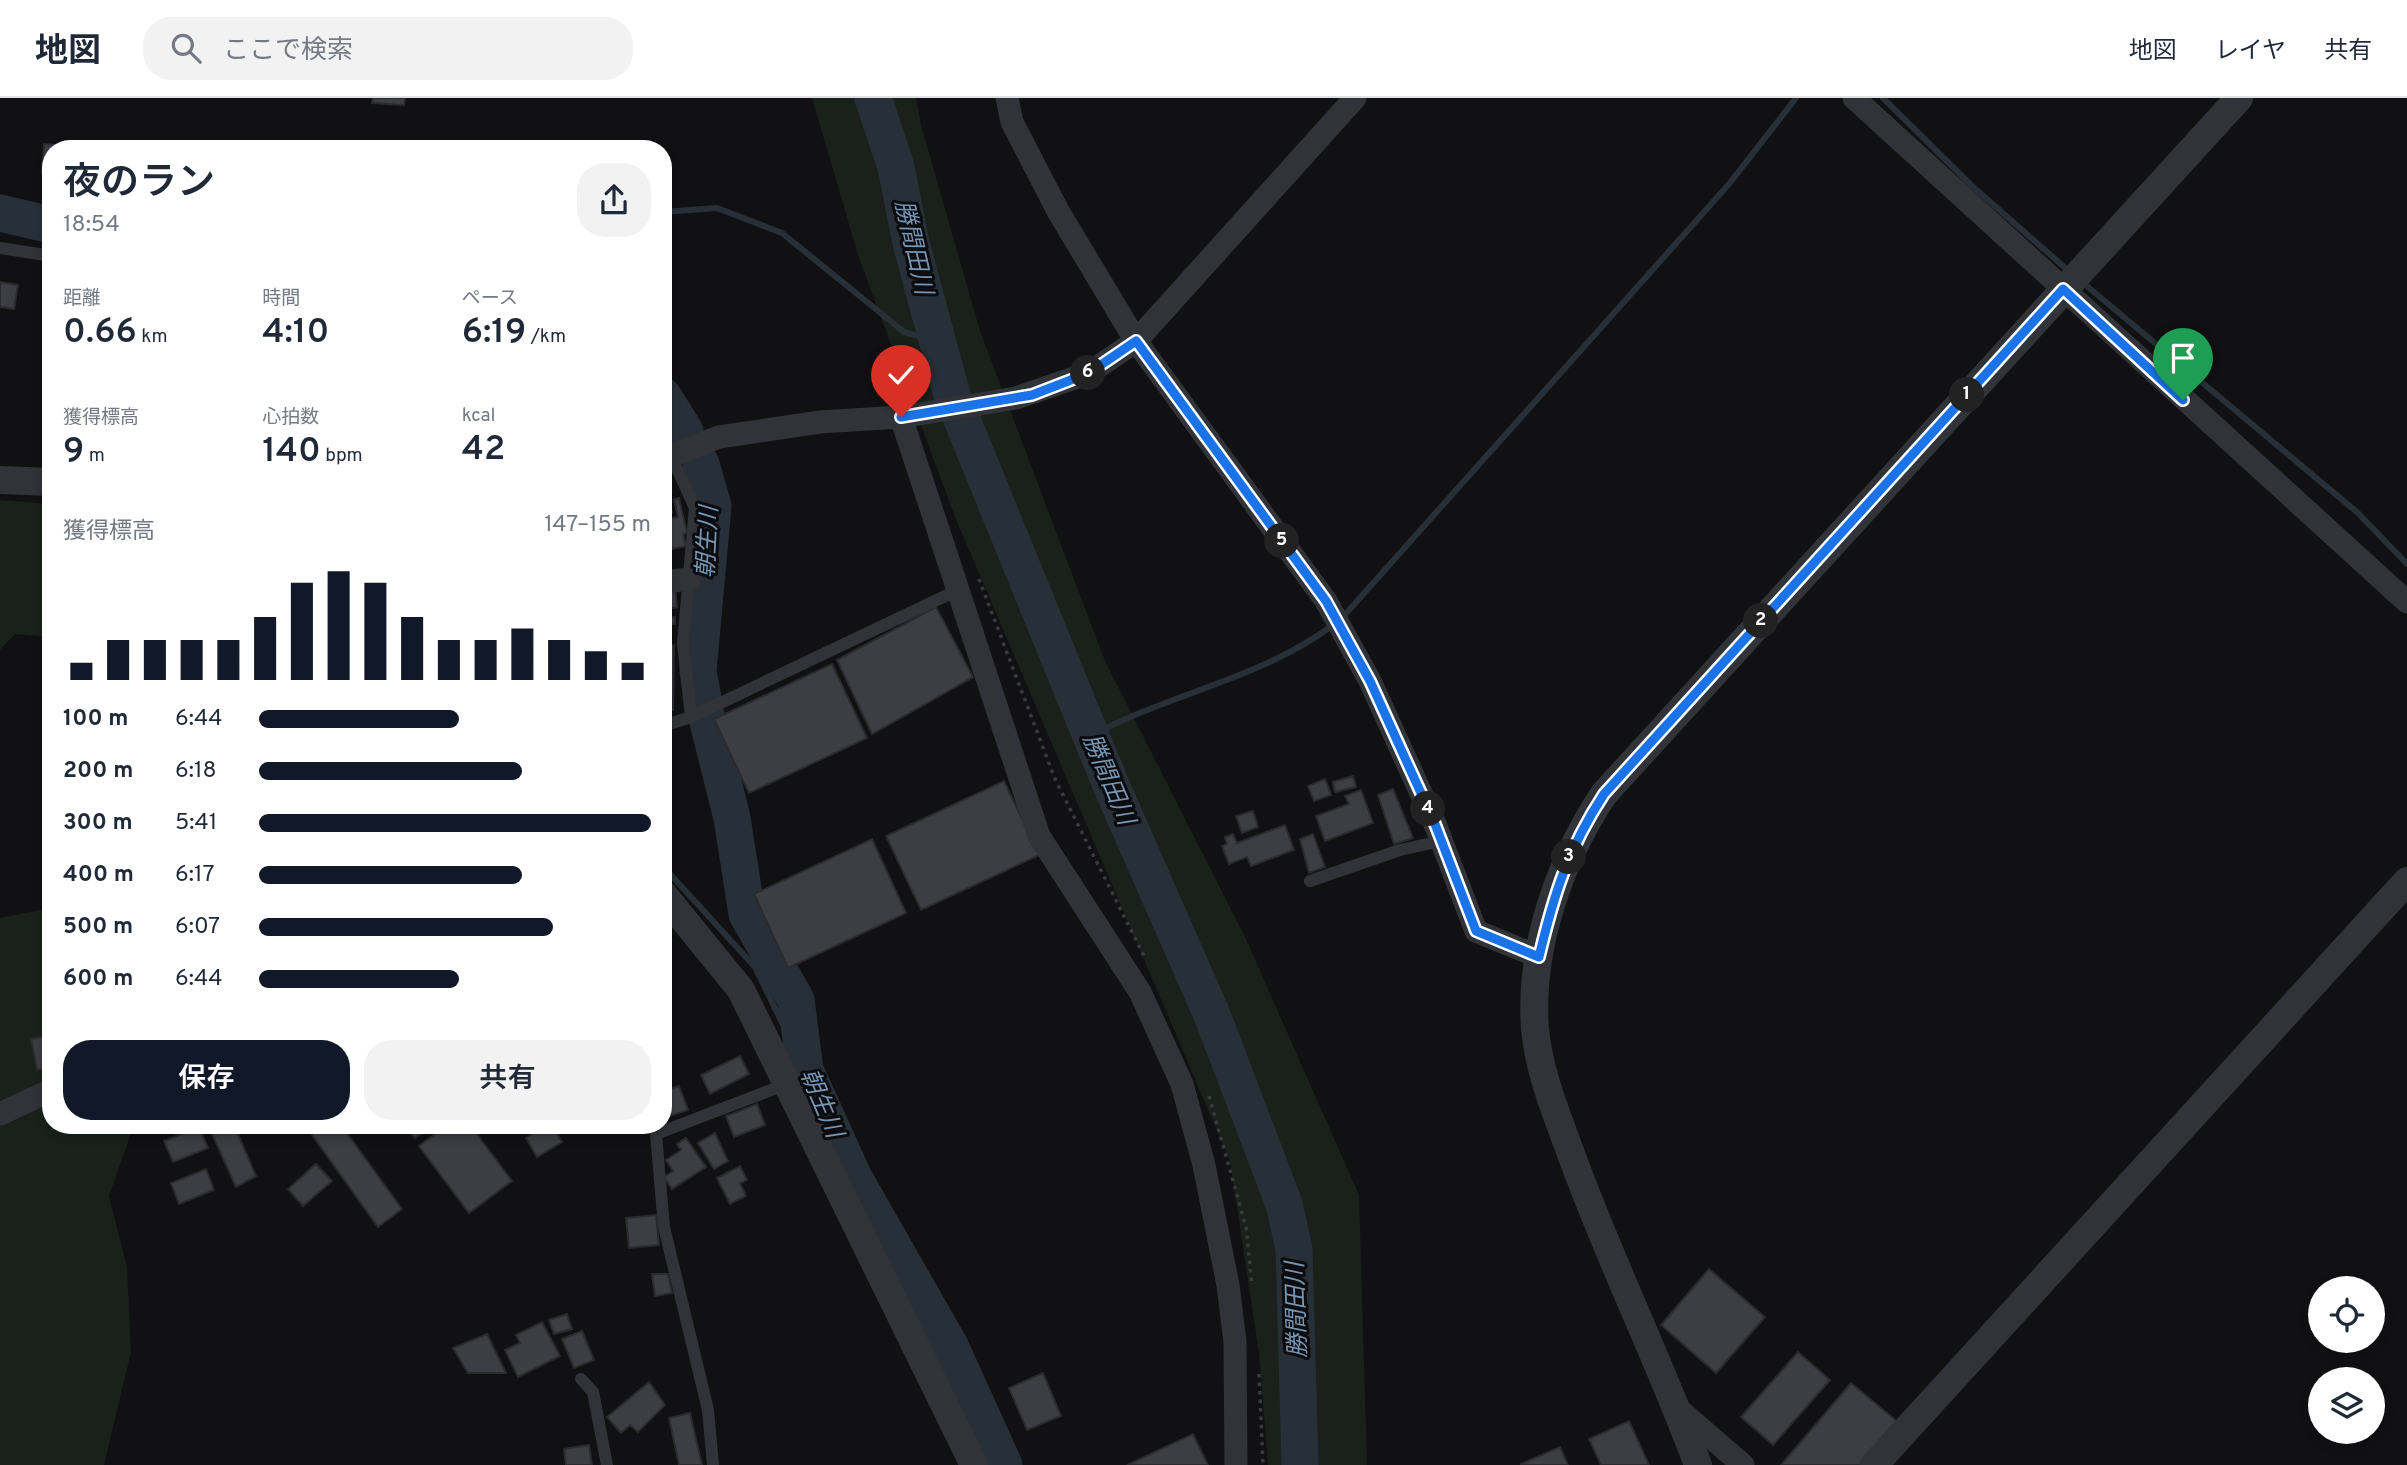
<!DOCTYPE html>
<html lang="ja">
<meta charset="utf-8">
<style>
:root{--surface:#fff;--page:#f2f2f3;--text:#1f2937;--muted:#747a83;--line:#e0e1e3;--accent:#111827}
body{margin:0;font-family:Overpass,"Noto Sans JP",sans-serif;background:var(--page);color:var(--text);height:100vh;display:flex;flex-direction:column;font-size:26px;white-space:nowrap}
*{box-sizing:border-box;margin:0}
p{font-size:23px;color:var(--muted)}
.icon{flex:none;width:38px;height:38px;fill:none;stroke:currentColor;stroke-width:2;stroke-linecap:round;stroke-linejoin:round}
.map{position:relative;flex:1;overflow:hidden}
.drawer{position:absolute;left:42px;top:42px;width:630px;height:994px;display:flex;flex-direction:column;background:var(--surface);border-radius:28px;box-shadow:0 4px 10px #0003}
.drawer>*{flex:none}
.tools{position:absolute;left:2308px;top:1178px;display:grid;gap:14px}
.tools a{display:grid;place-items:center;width:77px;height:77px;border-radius:50%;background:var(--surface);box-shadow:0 4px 10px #0003;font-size:35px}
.pin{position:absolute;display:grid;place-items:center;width:60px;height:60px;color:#fff;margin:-72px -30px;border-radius:50% 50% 50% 0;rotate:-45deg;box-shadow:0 0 7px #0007}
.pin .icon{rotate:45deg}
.km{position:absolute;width:35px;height:35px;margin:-18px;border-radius:50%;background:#222;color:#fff;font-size:19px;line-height:35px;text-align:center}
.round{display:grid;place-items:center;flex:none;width:74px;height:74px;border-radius:28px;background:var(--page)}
.summary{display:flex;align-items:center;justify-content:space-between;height:119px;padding:0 21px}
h1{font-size:38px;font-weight:600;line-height:52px}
.figures{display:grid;grid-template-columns:repeat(3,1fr);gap:10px;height:119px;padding:7px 21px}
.figures div{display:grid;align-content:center}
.figures b{font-size:35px;font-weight:600}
.figures small{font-size:19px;font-weight:400}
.figures p{font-size:19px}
.chart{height:196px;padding:14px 21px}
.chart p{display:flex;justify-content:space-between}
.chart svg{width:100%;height:126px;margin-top:7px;stroke:var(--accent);stroke-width:6}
.button{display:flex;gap:14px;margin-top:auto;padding:14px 21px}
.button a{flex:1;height:80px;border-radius:28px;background:var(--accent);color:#fff;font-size:28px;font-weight:600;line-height:80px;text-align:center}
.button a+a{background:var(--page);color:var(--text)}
ul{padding:0 21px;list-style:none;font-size:23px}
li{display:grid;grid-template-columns:112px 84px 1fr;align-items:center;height:52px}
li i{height:18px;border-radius:9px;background:var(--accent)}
header{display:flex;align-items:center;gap:42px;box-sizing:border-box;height:98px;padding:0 35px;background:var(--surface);border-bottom:2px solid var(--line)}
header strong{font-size:33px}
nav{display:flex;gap:38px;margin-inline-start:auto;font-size:24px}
.search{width:490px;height:63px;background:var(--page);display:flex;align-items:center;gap:18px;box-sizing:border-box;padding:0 24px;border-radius:28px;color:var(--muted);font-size:26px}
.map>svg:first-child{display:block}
</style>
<header>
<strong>地図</strong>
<div class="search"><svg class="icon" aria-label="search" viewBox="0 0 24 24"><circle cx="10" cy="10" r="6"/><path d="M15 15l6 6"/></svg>ここで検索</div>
<nav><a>地図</a><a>レイヤ</a><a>共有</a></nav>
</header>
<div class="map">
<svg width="2407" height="1367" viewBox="0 0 2407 1367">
<rect width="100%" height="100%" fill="#111113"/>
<path fill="#19211a" d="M 812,0 L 916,0 L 921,27 L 980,233 L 1105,563 L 1246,841 L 1359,1097 L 1367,1367 L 1268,1367 L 1259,1255 L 1230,1063 L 955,419 L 859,160 Z
M 0,402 L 51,406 L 51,539 L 15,536 L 0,552 Z
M 51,810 L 51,1027 L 134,1027 L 109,1098 L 127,1169 L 131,1254 L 104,1367 L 0,1367 L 0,820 Z"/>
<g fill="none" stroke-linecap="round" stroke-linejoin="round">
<path stroke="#273038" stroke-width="6" d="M 1883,0 L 1971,87 L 2071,175
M 663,114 L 717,110 L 782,135 L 904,234 L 938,243
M 2082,184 L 2358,415 L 2407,466
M 1342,520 L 1729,86 L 1796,0
M 1091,638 C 1170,595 1261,581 1333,527
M 670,776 L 755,869 L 805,972"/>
<path stroke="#273038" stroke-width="37" d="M 873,0 L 896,69 L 911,145 L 952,297 L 1111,687 L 1212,917 L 1284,1106 L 1294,1151 L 1300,1367
M 0,115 L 51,127
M 663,298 L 685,333
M 701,366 L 713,408 L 698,573 L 704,606
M 707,620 L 732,720 L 747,816 L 796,902 L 805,972 L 854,1080 L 950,1248 L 1004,1367"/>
</g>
<path fill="#3d3e43" stroke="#2b2b2f" stroke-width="2" d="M 373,0 L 405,0 L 404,7 L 372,5 Z
M 44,46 L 68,48 L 68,51 L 51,51 L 51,76 L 42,75 Z
M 0,184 L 18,187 L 14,211 L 0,209 Z
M 666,379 L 671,395 L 666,396 L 672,414 L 663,417 Z
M 679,400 L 687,435 L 683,436 L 686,448 L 672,451 L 665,422 L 678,419 L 674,401 Z
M 675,489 L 677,509 L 666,512 L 667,520 L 675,519 L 675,526 L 663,527 L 663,491 Z
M 936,509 L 973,579 L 872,636 L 837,562 Z
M 663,547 L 674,547 L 673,612 L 663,612 Z
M 832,566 L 867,640 L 749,695 L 714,621 Z
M 1353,678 L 1356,689 L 1335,694 L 1333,684 Z
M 1325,681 L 1331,697 L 1314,703 L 1308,688 Z
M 1004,683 L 1039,757 L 921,812 L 886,738 Z
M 1393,691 L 1413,740 L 1394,746 L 1378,697 Z
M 1361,692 L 1373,725 L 1325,743 L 1316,718 L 1349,706 L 1345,698 Z
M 1253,713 L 1258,729 L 1242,735 L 1236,718 Z
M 1285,727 L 1294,752 L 1251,768 L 1247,759 L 1229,766 L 1222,748 L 1227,746 L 1225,739 L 1233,736 L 1237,745 Z
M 1313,736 L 1325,769 L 1309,775 L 1300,741 Z
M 872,741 L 906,815 L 788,870 L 754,796 Z
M 51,937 L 51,969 L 37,972 L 31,941 Z
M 740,958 L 749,976 L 710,996 L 701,977 Z
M 679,988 L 688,1012 L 665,1020 L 663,993 Z
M 757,1006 L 765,1027 L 734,1039 L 726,1018 Z
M 208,1027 L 234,1027 L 256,1078 L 236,1089 Z
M 305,1027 L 341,1027 L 402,1111 L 378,1129 Z
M 405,1027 L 432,1027 L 415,1040 Z
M 447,1027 L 470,1027 L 512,1083 L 469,1115 L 419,1048 Z
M 546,1027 L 552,1027 L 562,1044 L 537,1059 L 526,1040 Z
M 199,1029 L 208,1050 L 173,1064 L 164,1043 Z
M 715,1035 L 728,1063 L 714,1071 L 698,1045 Z
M 686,1040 L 706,1069 L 672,1091 L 664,1079 L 673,1073 L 666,1062 L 681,1052 L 677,1046 Z
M 316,1066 L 332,1083 L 303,1108 L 288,1091 Z
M 740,1068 L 747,1082 L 740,1085 L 746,1098 L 730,1106 L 717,1080 Z
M 206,1071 L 214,1092 L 179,1106 L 171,1085 Z
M 656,1117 L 659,1147 L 629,1150 L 626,1120 Z
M 1709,1171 L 1765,1219 L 1716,1275 L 1661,1227 Z
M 652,1176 L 668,1176 L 672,1195 L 655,1198 Z
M 567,1216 L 572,1231 L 554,1236 L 549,1222 Z
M 542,1224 L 560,1258 L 518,1279 L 505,1252 L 520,1245 L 516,1237 Z
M 582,1233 L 594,1262 L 574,1270 L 562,1241 Z
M 487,1236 L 506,1275 L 468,1275 L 453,1250 Z
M 1798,1254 L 1830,1282 L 1773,1347 L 1741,1319 Z
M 1043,1275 L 1061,1318 L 1027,1332 L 1009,1290 Z
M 649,1284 L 665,1307 L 638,1334 L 630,1327 L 621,1335 L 607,1319 Z
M 1851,1285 L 1898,1324 L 1861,1367 L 1781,1367 Z
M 690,1315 L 702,1367 L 679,1367 L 669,1320 Z
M 1629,1323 L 1649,1367 L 1601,1367 L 1589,1341 Z
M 1193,1336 L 1208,1367 L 1127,1367 Z
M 589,1347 L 592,1367 L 566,1367 L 564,1351 Z
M 1560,1349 L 1568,1367 L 1521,1367 L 1521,1366 Z"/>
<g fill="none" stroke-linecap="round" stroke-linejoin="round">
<path stroke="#383a3f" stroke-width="3.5" stroke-dasharray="3.5 5" stroke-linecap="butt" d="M 979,481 L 1055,681 L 1144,858
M 1209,998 L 1246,1129 L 1252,1188
M 1259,1276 L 1263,1367"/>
<path stroke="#323338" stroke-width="12" d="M 0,150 L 51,158
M 663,340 L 695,410 L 683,545 L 691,619 L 663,628
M 691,619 L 958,492
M 1310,783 L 1400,752 L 1441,743
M 581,1281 L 593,1294 L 607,1367
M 713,1367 L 708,1312 L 664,1129 L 656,1036 L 787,986"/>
<path stroke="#323338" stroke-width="23" d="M 1007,0 L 1012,24 L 1058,113 L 1136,243 L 1326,503 L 1370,583 L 1435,726 L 1476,833 L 1539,859
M 1854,0 L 2407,504
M 901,319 L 1039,738 L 1140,894 L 1182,986 L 1204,1067 L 1228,1187 L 1235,1244 L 1236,1367
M 663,361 L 719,339 L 820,324 L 901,319 L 1016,300 L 1089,275 L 1136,243 L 1355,0
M 663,484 L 690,481
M 0,1016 L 51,992
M 1677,1310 L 1743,1367"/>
<path stroke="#323338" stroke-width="28" d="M 0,382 L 51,384
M 663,796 L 741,892 L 974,1367
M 1698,1367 C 1659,1261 1608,1159 1570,1053 C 1555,1012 1539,974 1535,931 C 1529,849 1560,762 1604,696 L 2239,0
M 1874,1367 L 2407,783"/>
</g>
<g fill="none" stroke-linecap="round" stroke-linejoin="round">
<g stroke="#fff" stroke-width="14">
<path id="route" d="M 901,319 L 1032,297 L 1089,275 L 1136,243 L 1326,503 L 1370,583 L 1435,726 L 1476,833 L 1539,859 C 1554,796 1568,751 1604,696 L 2063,191 L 2183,302"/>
</g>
<use href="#route" stroke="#1a73e8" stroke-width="9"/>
</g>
<g text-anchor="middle" stroke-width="6" stroke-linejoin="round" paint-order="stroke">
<g font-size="24" font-style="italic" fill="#7495b4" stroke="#0c0c0e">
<text transform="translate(914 149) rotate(77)" y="8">勝間田川</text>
<text transform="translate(707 444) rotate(-87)" y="8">朝生川</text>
<text transform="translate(1109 681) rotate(67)" y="8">勝間田川</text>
<text transform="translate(822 1005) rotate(67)" y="8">朝生川</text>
<text transform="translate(1296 1212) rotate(-92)" y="8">勝間田川</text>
</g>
</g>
</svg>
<div class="tools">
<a><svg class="icon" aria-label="locate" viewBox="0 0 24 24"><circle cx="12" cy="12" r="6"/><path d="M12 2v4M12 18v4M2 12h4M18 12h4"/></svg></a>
<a><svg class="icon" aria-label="layers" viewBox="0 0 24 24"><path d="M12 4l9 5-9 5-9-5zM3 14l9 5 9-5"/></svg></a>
</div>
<div class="pin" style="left:2183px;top:302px;background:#1e9e55"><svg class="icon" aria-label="arrive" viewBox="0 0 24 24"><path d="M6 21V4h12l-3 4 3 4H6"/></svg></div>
<div class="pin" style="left:901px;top:319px;background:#d93025"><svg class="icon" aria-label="check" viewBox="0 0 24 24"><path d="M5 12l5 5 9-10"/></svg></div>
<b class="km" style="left:1967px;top:297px">1</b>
<b class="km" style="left:1761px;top:523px">2</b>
<b class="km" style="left:1569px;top:759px">3</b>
<b class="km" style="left:1428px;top:711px">4</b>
<b class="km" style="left:1282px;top:443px">5</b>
<b class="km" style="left:1088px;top:275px">6</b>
<section class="drawer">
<div class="summary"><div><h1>夜のラン</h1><p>18:54</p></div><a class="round"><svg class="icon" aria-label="share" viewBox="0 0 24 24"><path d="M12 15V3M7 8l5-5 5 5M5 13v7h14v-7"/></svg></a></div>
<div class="figures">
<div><p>距離</p><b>0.66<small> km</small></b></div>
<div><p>時間</p><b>4:10</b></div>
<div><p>ペース</p><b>6:19<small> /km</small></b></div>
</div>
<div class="figures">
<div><p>獲得標高</p><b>9<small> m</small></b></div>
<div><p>心拍数</p><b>140<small> bpm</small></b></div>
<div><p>kcal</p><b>42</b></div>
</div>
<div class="chart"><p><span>獲得標高</span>147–155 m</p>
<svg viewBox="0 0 160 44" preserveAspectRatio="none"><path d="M5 44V38M15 44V30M25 44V30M35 44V30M45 44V30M55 44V22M65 44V10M75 44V6M85 44V10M95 44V22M105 44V30M115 44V30M125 44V26M135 44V30M145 44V34M155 44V38"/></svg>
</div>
<ul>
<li><b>100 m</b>6:44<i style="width:51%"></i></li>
<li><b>200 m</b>6:18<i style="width:67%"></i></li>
<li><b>300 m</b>5:41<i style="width:100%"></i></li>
<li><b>400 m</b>6:17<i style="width:67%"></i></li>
<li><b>500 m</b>6:07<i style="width:75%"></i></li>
<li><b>600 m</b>6:44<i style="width:51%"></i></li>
</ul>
<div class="button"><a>保存</a><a>共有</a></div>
</section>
</div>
